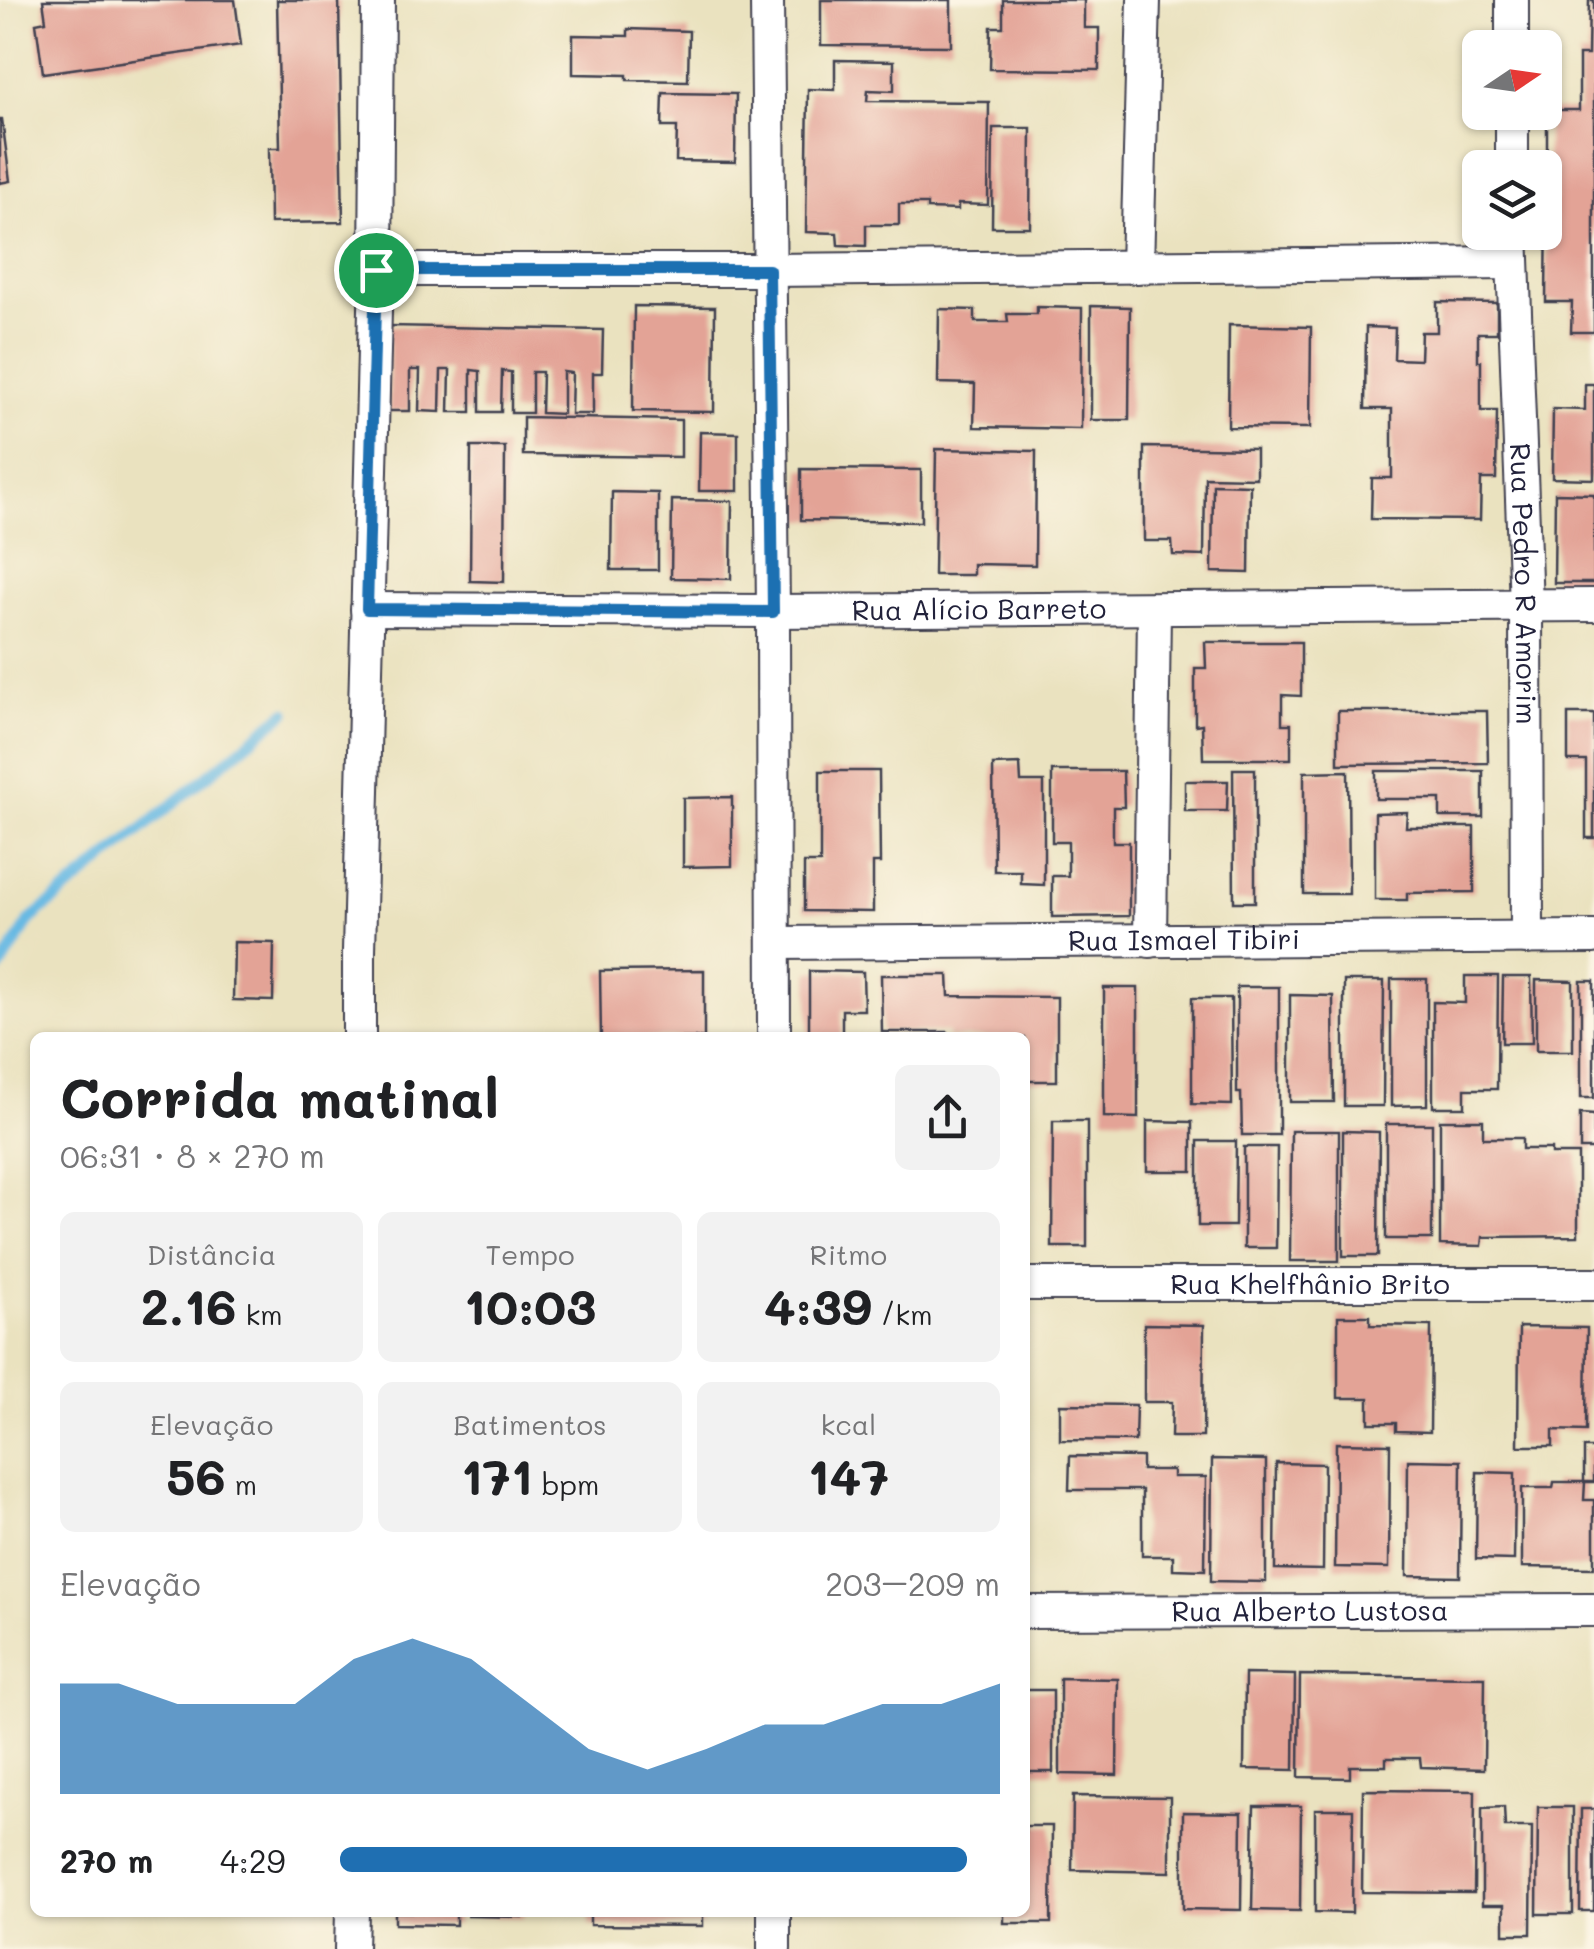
<!DOCTYPE html>
<html lang="pt">
<meta charset="utf-8">
<style>
:root{--surface:#fff;--page:#f2f2f2;--text:#202124;--muted:#757577;--accent:#1f6fb2}
body{margin:0;font-family:Mali,sans-serif;background:var(--page);color:var(--text);height:100vh;display:flex;flex-direction:column;font-size:38px;white-space:nowrap}
*{box-sizing:border-box;margin:0}
p{font-size:32px;color:var(--muted)}
.icon{flex:none;width:55px;height:55px;fill:none;stroke:currentColor;stroke-width:2;stroke-linecap:round;stroke-linejoin:round}
.map{position:relative;flex:1;overflow:hidden}
.side{position:absolute;left:30px;top:1032px;width:1000px;height:885px;display:flex;flex-direction:column;background:var(--surface);border-radius:15px;box-shadow:0 2px 8px #0004}
.side>*{flex:none}
.needle{width:65px;rotate:77deg}
.buttons{position:absolute;left:1462px;top:30px;display:grid;gap:20px}
.buttons a{display:grid;place-items:center;width:100px;height:100px;border-radius:15px;background:var(--surface);box-shadow:0 2px 8px #0004;font-size:50px}
.pin{position:absolute;display:grid;place-items:center;width:85px;height:85px;color:#fff;margin:-42px;border:5px solid #fff;border-radius:50%;box-shadow:0 2px 10px #0007}
.round{display:grid;place-items:center;flex:none;width:105px;height:105px;border-radius:15px;background:var(--page)}
.head{display:flex;align-items:center;justify-content:space-between;height:170px;padding:0 30px}
h1{font-size:55px;font-weight:700;line-height:75px}
.figures{display:grid;grid-template-columns:repeat(3,1fr);gap:15px;height:170px;padding:10px 30px}
.figures div{display:grid;align-content:center;border-radius:15px;background:var(--page);text-align:center}
.figures b{font-size:50px;font-weight:700}
.figures small{font-size:28px;font-weight:400}
.figures p{font-size:28px}
.chart{height:280px;padding:20px 30px}
.chart p{display:flex;justify-content:space-between}
.chart svg{width:100%;height:180px;margin-top:10px;fill:var(--accent);opacity:.7}
ul{padding:0 30px;list-style:none;font-size:32px}
li{display:grid;grid-template-columns:160px 120px 1fr;align-items:center;height:75px}
li i{height:25px;border-radius:12px;background:var(--accent)}
.map>svg:first-child{display:block}
</style>
<div class="map">
<svg width="1594" height="1949" viewBox="0 0 1594 1949">
<rect width="100%" height="100%" fill="#fcf5e5"/>
<filter id="ink" filterUnits="userSpaceOnUse"><feTurbulence type="fractalNoise" baseFrequency=".01" numOctaves="2"/><feDisplacementMap in="SourceGraphic" scale="20" xChannelSelector="R" yChannelSelector="G"/><feConvolveMatrix kernelMatrix="1 2 1 2 8 2 1 2 1" color-interpolation-filters="sRGB"/></filter>
<filter id="wash" filterUnits="userSpaceOnUse"><feTurbulence type="fractalNoise" baseFrequency=".0048" numOctaves="4" result="noise"/><feDisplacementMap in="SourceGraphic" scale="40" xChannelSelector="R" yChannelSelector="G"/><feGaussianBlur stdDeviation="2.25" result="paint"/><feColorMatrix in="noise" values="0 0 0 0 0 0 0 0 0 0 0 0 0 0 0 0 0 1.4 0 .05"/><feComposite in="paint" operator="in"/></filter>
<g filter="url(#wash)">
<rect width="100%" height="100%" fill="#eae2bf"/>
<g fill="none" stroke-linecap="round" stroke-linejoin="round">
<path stroke="#68b9e3" stroke-width="11" d="M 0,969 L 30,920 L 286,712"/>
</g>
<g id="blocks">
<path fill="#e3a396" d="M 43,0 L 235,0 L 241,45 L 43,73 L 36,23 L 46,21 Z
M 277,0 L 339,0 L 343,222 L 270,223 L 269,148 L 280,148 Z
M 821,0 L 951,0 L 951,46 L 821,45 Z
M 1003,0 L 1084,0 L 1084,28 L 1099,28 L 1099,70 L 990,69 L 991,27 L 1003,27 Z
M 1589,0 L 1594,0 L 1594,332 L 1571,332 L 1572,302 L 1546,302 L 1547,201 L 1555,201 L 1555,166 L 1547,166 L 1547,110 L 1579,110 L 1579,55 L 1588,55 Z
M 628,29 L 689,31 L 688,81 L 627,80 L 627,75 L 573,74 L 573,35 L 628,36 Z
M 835,60 L 894,61 L 894,91 L 868,90 L 867,101 L 989,102 L 988,205 L 958,204 L 958,210 L 927,209 L 927,204 L 899,204 L 899,225 L 866,225 L 866,246 L 838,245 L 837,233 L 806,232 L 808,89 L 835,90 Z
M 663,93 L 736,94 L 735,162 L 676,161 L 677,127 L 662,127 Z
M 0,119 L 2,119 L 10,181 L 0,183 Z
M 993,128 L 1031,128 L 1030,227 L 992,227 Z
M 1437,302 L 1497,303 L 1497,333 L 1478,333 L 1478,361 L 1481,361 L 1481,411 L 1497,411 L 1496,479 L 1481,479 L 1480,520 L 1371,519 L 1372,478 L 1392,478 L 1392,409 L 1365,409 L 1366,327 L 1395,328 L 1394,359 L 1420,360 L 1421,332 L 1437,332 Z
M 634,306 L 715,307 L 714,412 L 633,411 Z
M 1091,306 L 1130,307 L 1129,420 L 1091,420 Z
M 1037,307 L 1082,308 L 1081,429 L 974,427 L 975,384 L 938,383 L 939,309 L 975,310 L 975,322 L 1008,322 L 1007,314 L 1037,314 Z
M 1229,325 L 1311,327 L 1310,428 L 1228,427 Z
M 389,326 L 603,330 L 602,373 L 593,373 L 593,414 L 571,414 L 572,373 L 563,372 L 563,414 L 541,413 L 542,372 L 532,372 L 532,413 L 511,413 L 511,372 L 502,371 L 501,412 L 480,412 L 480,371 L 471,370 L 471,412 L 449,412 L 450,370 L 441,370 L 440,412 L 419,411 L 420,370 L 410,370 L 410,411 L 389,411 Z
M 1585,384 L 1594,384 L 1594,479 L 1552,478 L 1553,409 L 1585,410 Z
M 523,417 L 681,420 L 681,457 L 523,455 Z
M 700,432 L 738,433 L 738,491 L 699,491 Z
M 471,447 L 505,447 L 504,582 L 470,581 Z
M 1144,447 L 1256,449 L 1256,478 L 1205,477 L 1204,556 L 1173,555 L 1172,541 L 1144,541 Z
M 936,449 L 1036,451 L 1035,565 L 973,564 L 973,575 L 934,575 Z
M 801,469 L 921,470 L 921,522 L 801,520 Z
M 1213,484 L 1250,485 L 1249,573 L 1212,572 Z
M 612,492 L 658,493 L 658,570 L 611,570 Z
M 1555,493 L 1594,494 L 1594,583 L 1554,583 Z
M 672,500 L 732,501 L 731,579 L 671,578 Z
M 1205,642 L 1301,642 L 1301,696 L 1282,695 L 1282,724 L 1291,724 L 1291,759 L 1203,759 L 1202,724 L 1195,725 L 1195,668 L 1206,668 Z
M 1338,711 L 1487,711 L 1488,763 L 1338,764 Z
M 1568,714 L 1594,714 L 1594,838 L 1586,838 L 1586,761 L 1568,761 Z
M 1020,764 L 1021,782 L 1044,782 L 1044,885 L 1021,884 L 1021,871 L 994,871 L 993,765 Z
M 1233,769 L 1255,769 L 1255,902 L 1234,902 Z
M 820,771 L 879,771 L 880,863 L 873,863 L 873,912 L 804,911 L 804,863 L 820,863 Z
M 1052,771 L 1123,771 L 1124,807 L 1113,807 L 1113,842 L 1129,842 L 1129,916 L 1052,917 L 1052,876 L 1068,876 L 1068,842 L 1052,842 Z
M 1348,771 L 1349,894 L 1304,894 L 1304,772 Z
M 1376,771 L 1483,771 L 1483,817 L 1440,817 L 1440,799 L 1376,799 Z
M 1185,781 L 1228,781 L 1227,811 L 1185,811 Z
M 732,797 L 732,866 L 683,867 L 683,798 Z
M 1407,812 L 1406,827 L 1474,827 L 1474,892 L 1407,893 L 1407,900 L 1375,900 L 1375,813 Z
M 234,942 L 274,943 L 273,1001 L 233,1000 Z
M 704,970 L 704,1038 L 601,1038 L 600,971 Z
M 809,971 L 863,972 L 864,1010 L 842,1010 L 842,1038 L 809,1038 Z
M 881,975 L 948,975 L 949,996 L 1057,997 L 1057,1081 L 1025,1081 L 1025,1038 L 948,1038 L 948,1032 L 882,1032 Z
M 1465,976 L 1498,976 L 1497,1089 L 1465,1089 L 1465,1107 L 1433,1107 L 1433,1002 L 1465,1003 Z
M 1503,977 L 1531,977 L 1532,1043 L 1502,1043 Z
M 1391,979 L 1427,979 L 1427,1105 L 1391,1106 Z
M 1536,980 L 1573,981 L 1573,1051 L 1536,1051 Z
M 1344,981 L 1384,981 L 1383,1106 L 1344,1106 Z
M 1581,981 L 1594,981 L 1594,1098 L 1581,1098 Z
M 1237,987 L 1279,987 L 1279,1135 L 1242,1135 L 1241,1093 L 1237,1093 Z
M 1104,988 L 1138,988 L 1138,1118 L 1104,1117 Z
M 1290,995 L 1333,996 L 1334,1102 L 1290,1102 Z
M 1192,998 L 1231,998 L 1232,1105 L 1192,1104 Z
M 1580,1114 L 1594,1115 L 1594,1149 L 1580,1149 Z
M 1440,1120 L 1483,1120 L 1483,1138 L 1522,1138 L 1522,1149 L 1551,1149 L 1551,1154 L 1578,1154 L 1578,1236 L 1483,1237 L 1482,1246 L 1440,1245 Z
M 1053,1121 L 1087,1121 L 1087,1247 L 1052,1247 Z
M 1147,1121 L 1192,1122 L 1192,1171 L 1147,1171 Z
M 1386,1124 L 1432,1124 L 1432,1239 L 1386,1239 Z
M 1291,1131 L 1339,1131 L 1339,1261 L 1290,1261 Z
M 1343,1131 L 1379,1132 L 1378,1256 L 1343,1256 Z
M 1198,1141 L 1236,1141 L 1235,1226 L 1198,1226 Z
M 1244,1147 L 1277,1147 L 1276,1248 L 1244,1248 Z
M 1338,1316 L 1370,1316 L 1370,1325 L 1431,1326 L 1430,1432 L 1396,1431 L 1396,1423 L 1369,1423 L 1369,1398 L 1338,1398 Z
M 1144,1324 L 1204,1325 L 1203,1437 L 1171,1437 L 1172,1402 L 1144,1402 Z
M 1519,1327 L 1587,1328 L 1586,1431 L 1553,1430 L 1553,1446 L 1518,1446 Z
M 1060,1404 L 1136,1405 L 1135,1441 L 1060,1440 Z
M 1336,1443 L 1390,1444 L 1389,1568 L 1335,1567 Z
M 1584,1448 L 1594,1448 L 1594,1482 L 1584,1482 Z
M 1070,1456 L 1142,1457 L 1142,1470 L 1173,1470 L 1173,1477 L 1206,1477 L 1205,1570 L 1173,1569 L 1173,1556 L 1142,1556 L 1142,1490 L 1069,1490 Z
M 1212,1459 L 1266,1460 L 1266,1582 L 1211,1581 Z
M 1408,1460 L 1461,1461 L 1460,1577 L 1407,1576 Z
M 1276,1463 L 1324,1464 L 1323,1570 L 1275,1569 Z
M 1477,1472 L 1515,1473 L 1514,1560 L 1476,1559 Z
M 1554,1482 L 1585,1482 L 1584,1500 L 1594,1500 L 1594,1568 L 1522,1567 L 1522,1488 L 1553,1488 Z
M 1245,1674 L 1295,1675 L 1294,1770 L 1244,1769 Z
M 1300,1675 L 1485,1677 L 1484,1769 L 1421,1767 L 1420,1758 L 1386,1758 L 1386,1766 L 1350,1766 L 1350,1778 L 1299,1777 Z
M 1060,1678 L 1118,1679 L 1117,1775 L 1060,1774 Z
M 1025,1690 L 1053,1690 L 1053,1772 L 1025,1772 Z
M 1363,1790 L 1475,1791 L 1474,1893 L 1362,1892 Z
M 1073,1796 L 1170,1797 L 1170,1872 L 1072,1870 Z
M 1254,1806 L 1301,1806 L 1300,1911 L 1252,1910 Z
M 1504,1807 L 1505,1827 L 1532,1827 L 1531,1934 L 1504,1934 L 1504,1905 L 1482,1905 L 1482,1808 Z
M 1538,1807 L 1573,1807 L 1573,1914 L 1537,1914 Z
M 1315,1809 L 1353,1809 L 1352,1913 L 1315,1912 Z
M 1581,1809 L 1594,1809 L 1594,1911 L 1580,1911 Z
M 1183,1812 L 1242,1813 L 1241,1910 L 1183,1909 Z
M 1025,1826 L 1052,1826 L 1051,1923 L 1004,1923 L 1004,1912 L 1025,1912 Z
M 395,1912 L 456,1912 L 456,1925 L 395,1924 Z
M 468,1912 L 524,1912 L 524,1917 L 468,1916 Z
M 590,1912 L 703,1912 L 703,1926 L 590,1925 Z"/>
</g>
</g>
<g filter="url(#ink)">
<use href="#blocks" fill-opacity="0" stroke="#403f4f" stroke-width="2.5"/>
<g fill="none" stroke-linecap="round" stroke-linejoin="round">
<g stroke="#403f4f" stroke-width="36">
<g id="street">
<path d="M 767,0 L 773,611 L 774,1038"/>
<path d="M 1512,48 L 1512,0"/>
<path d="M 1512,168 L 1512,112"/>
<path id="s1" d="M 1512,232 L 1526,606 L 1527,938"/>
<path d="M 1137,267 L 1144,0"/>
<path d="M 376,270 L 769,270 L 1512,263"/>
<path id="s2" d="M 367,609 L 773,611 L 1594,605"/>
<path d="M 1150,941 L 1154,609"/>
<path id="s3" d="M 774,943 L 1594,937"/>
<path d="M 359,1038 L 359,951 L 376,270 L 378,0"/>
<path id="s4" d="M 1025,1284 L 1594,1284"/>
<path id="s5" d="M 1025,1612 L 1594,1610"/>
<path d="M 351,1949 L 352,1912"/>
<path d="M 774,1949 L 774,1912"/>
</g>
</g>
<use href="#street" stroke="#fff" stroke-width="32"/>
</g>
</g>
<g fill="none" stroke-linecap="round" stroke-linejoin="round" filter="url(#ink)">
<g stroke="#fff" stroke-width="20">
<path id="route" d="M 376,270 L 769,270 L 773,612 L 367,609 Z"/>
</g>
<use href="#route" stroke="#1f6fb2" stroke-width="12"/>
</g>
<g text-anchor="middle" stroke-width="8" stroke-linejoin="round" paint-order="stroke">
<g font-size="28" fill="#22223b" stroke="#fcf5e5">
<text dy="10" stroke="none"><textPath href="#s1" startOffset="352">Rua Pedro R Amorim</textPath></text>
<text dy="10" stroke="none"><textPath href="#s2" startOffset="612">Rua Alício Barreto</textPath></text>
<text dy="10" stroke="none"><textPath href="#s3" startOffset="410">Rua Ismael Tibiri</textPath></text>
<text dy="10" stroke="none"><textPath href="#s4" startOffset="285">Rua Khelfhânio Brito</textPath></text>
<text dy="10" stroke="none"><textPath href="#s5" startOffset="285">Rua Alberto Lustosa</textPath></text>
</g>
</g>
</svg>
<div class="buttons">
<a><svg class="needle" viewBox="-14 -14 28 28"><path d="M0-13l5 13h-10z" fill="#e53935"/><path d="M0 13l5-13h-10z" fill="#757577"/></svg></a>
<a><svg class="icon" aria-label="layers" viewBox="0 0 24 24"><path d="M12 4l9 5-9 5-9-5zM3 14l9 5 9-5"/></svg></a>
</div>
<div class="pin" style="left:376px;top:270px;background:#1e9e55"><svg class="icon" aria-label="arrive" viewBox="0 0 24 24"><path d="M6 21V4h12l-3 4 3 4H6"/></svg></div>
<section class="side">
<div class="head"><div><h1>Corrida matinal</h1><p>06:31 · 8 × 270 m</p></div><a class="round"><svg class="icon" aria-label="share" viewBox="0 0 24 24"><path d="M12 15V3M7 8l5-5 5 5M5 13v7h14v-7"/></svg></a></div>
<div class="figures">
<div><p>Distância</p><b>2.16<small> km</small></b></div>
<div><p>Tempo</p><b>10:03</b></div>
<div><p>Ritmo</p><b>4:39<small> /km</small></b></div>
</div>
<div class="figures">
<div><p>Elevação</p><b>56<small> m</small></b></div>
<div><p>Batimentos</p><b>171<small> bpm</small></b></div>
<div><p>kcal</p><b>147</b></div>
</div>
<div class="chart"><p><span>Elevação</span>203–209 m</p>
<svg viewBox="0 0 160 44" preserveAspectRatio="none"><path d="M0 44V17L10 17L20 22L30 22L40 22L50 11L60 6L70 11L80 22L90 33L100 38L110 33L120 27L130 27L140 22L150 22L160 17V44z"/></svg>
</div>
<ul>
<li><b>270 m</b>4:29<i style="width:95%"></i></li>
</ul>
</section>
</div>
